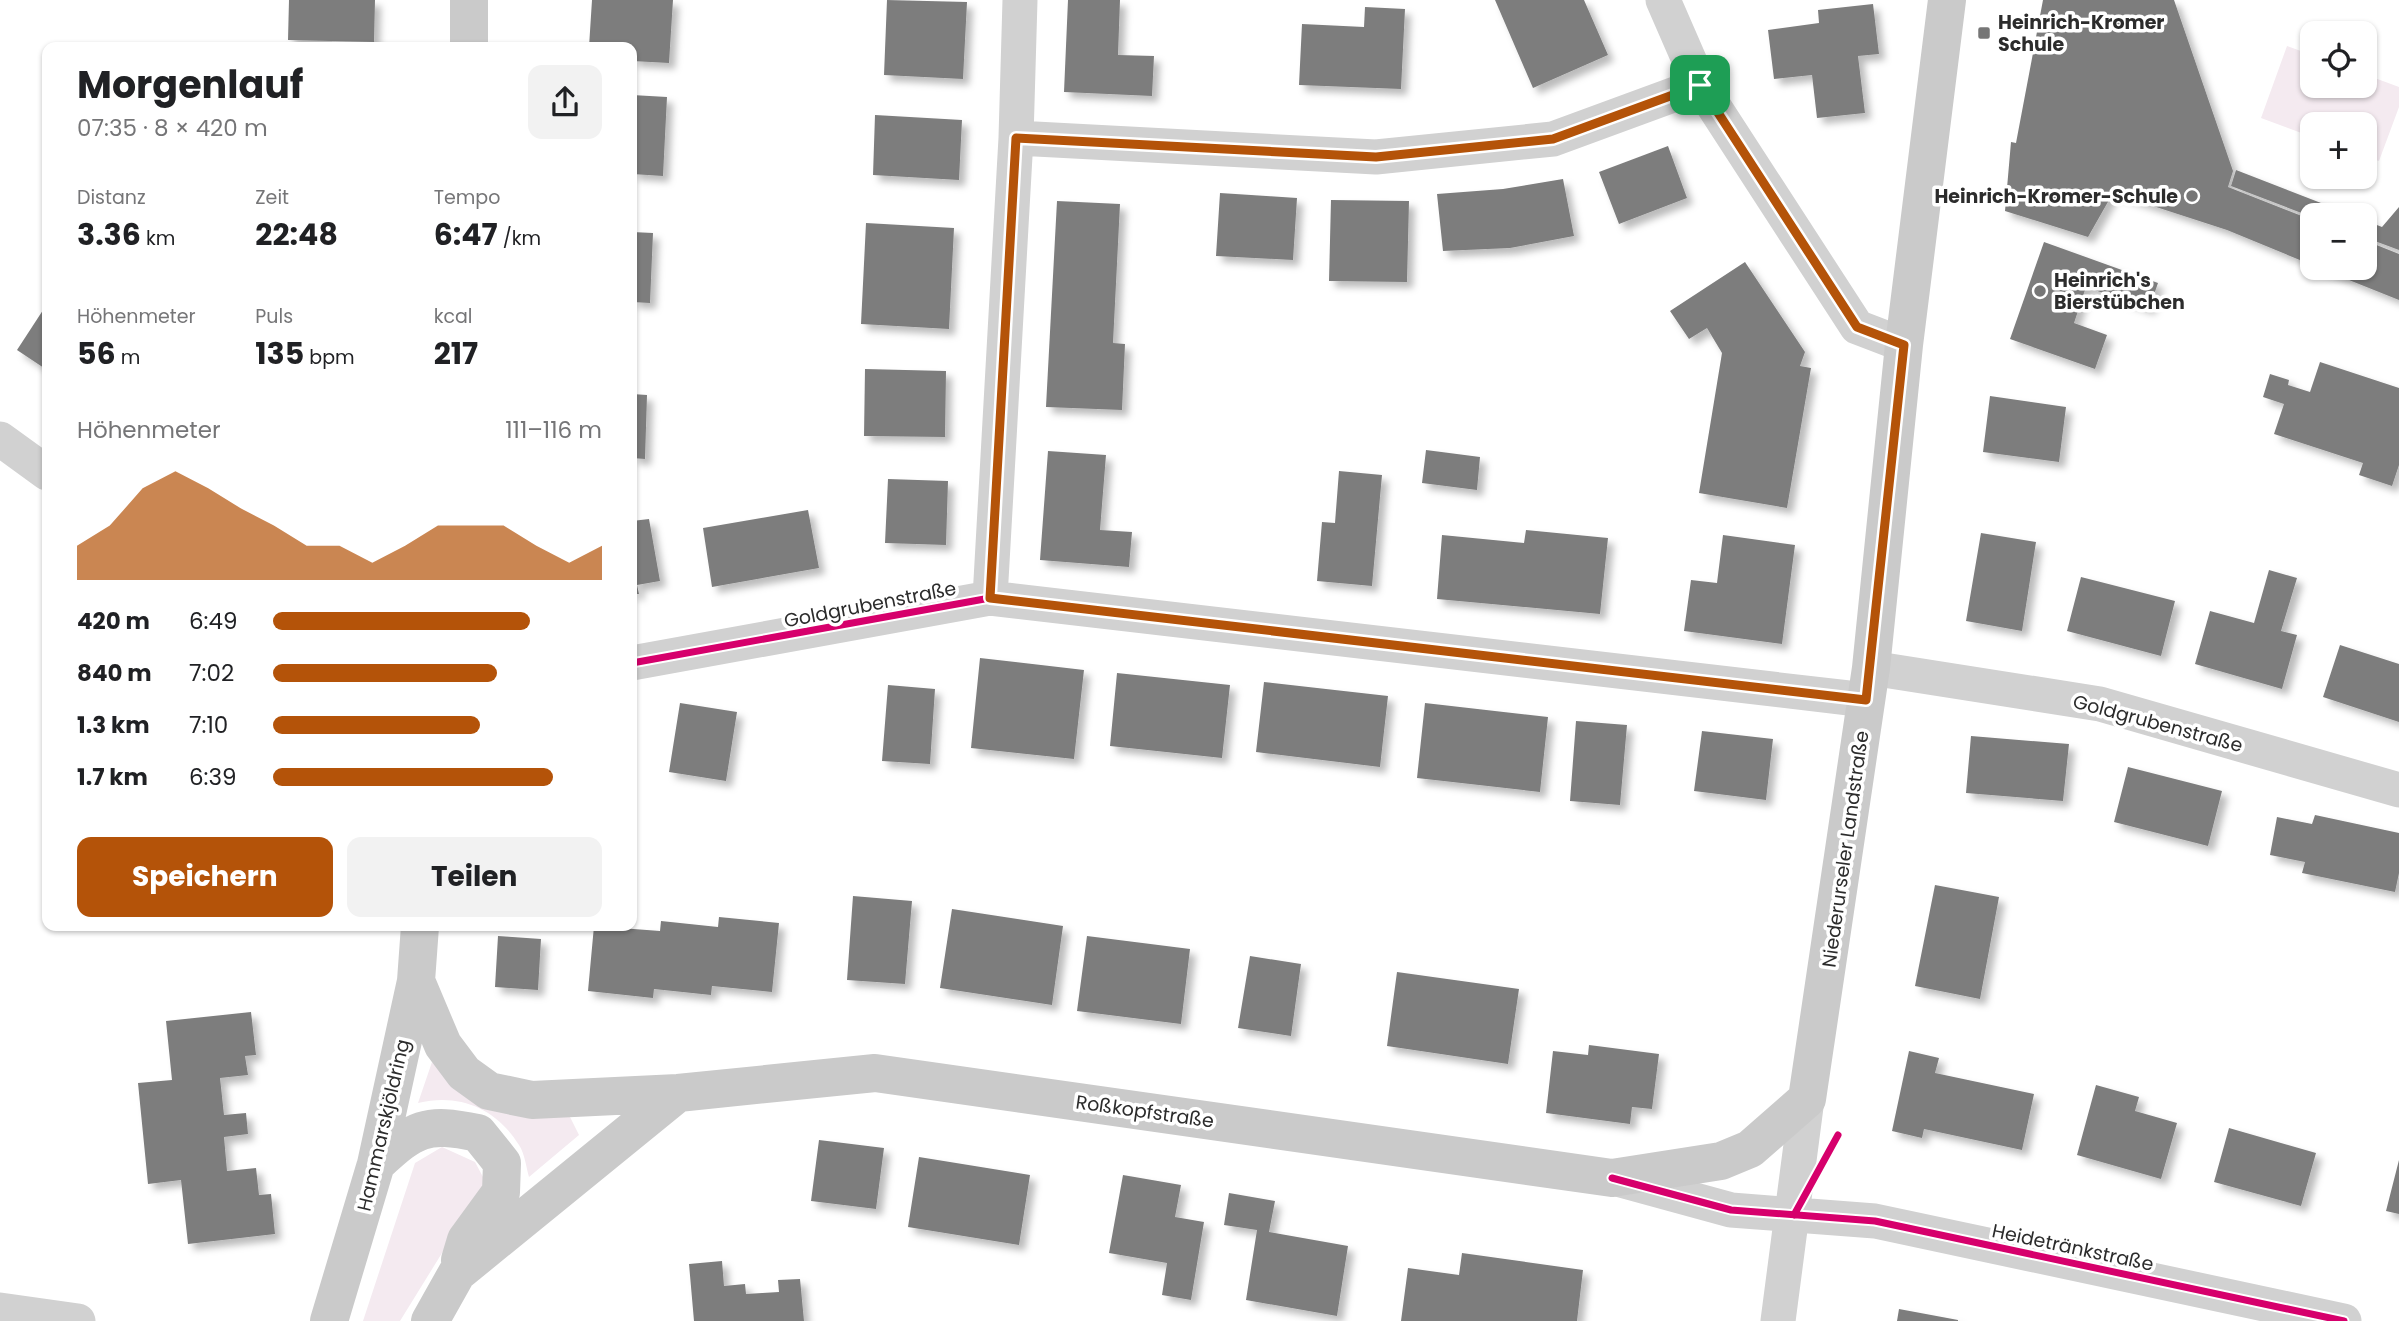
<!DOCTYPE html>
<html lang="de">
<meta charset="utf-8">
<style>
:root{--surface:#fff;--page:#f2f2f2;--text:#202124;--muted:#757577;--accent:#b45309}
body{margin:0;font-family:Poppins,sans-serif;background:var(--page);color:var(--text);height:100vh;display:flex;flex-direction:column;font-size:26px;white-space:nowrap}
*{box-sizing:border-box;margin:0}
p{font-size:23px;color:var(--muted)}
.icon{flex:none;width:38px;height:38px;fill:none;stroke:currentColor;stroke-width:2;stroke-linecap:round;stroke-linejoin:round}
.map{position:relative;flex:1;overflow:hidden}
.drawer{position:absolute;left:42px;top:42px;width:595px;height:889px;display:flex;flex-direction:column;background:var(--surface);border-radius:14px;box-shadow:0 2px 5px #0004}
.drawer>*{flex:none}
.tools{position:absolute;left:2300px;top:21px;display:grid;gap:14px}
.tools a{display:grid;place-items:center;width:77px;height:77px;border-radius:14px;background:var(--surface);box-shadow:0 2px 5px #0004;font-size:35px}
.pin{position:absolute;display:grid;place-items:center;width:60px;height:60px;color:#fff;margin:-30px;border-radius:14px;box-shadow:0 4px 10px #0006}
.round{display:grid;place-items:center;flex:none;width:74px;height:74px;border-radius:14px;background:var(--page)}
.summary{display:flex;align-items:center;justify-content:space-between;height:119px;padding:0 35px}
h1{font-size:38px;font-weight:700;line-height:52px}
.stats{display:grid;grid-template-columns:repeat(3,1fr);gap:10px;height:119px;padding:7px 35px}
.stats div{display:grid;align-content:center}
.stats b{font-size:30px;font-weight:700}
.stats small{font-size:19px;font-weight:400}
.stats p{font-size:19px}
.chart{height:196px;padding:14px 35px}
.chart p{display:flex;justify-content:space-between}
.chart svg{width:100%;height:126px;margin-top:7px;fill:var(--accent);opacity:.7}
.action{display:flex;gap:14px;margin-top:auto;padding:14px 35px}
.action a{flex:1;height:80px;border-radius:14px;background:var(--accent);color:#fff;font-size:28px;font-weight:700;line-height:80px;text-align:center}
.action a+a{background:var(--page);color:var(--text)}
ul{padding:0 35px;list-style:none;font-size:23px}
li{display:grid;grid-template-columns:112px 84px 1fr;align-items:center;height:52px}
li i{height:18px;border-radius:9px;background:var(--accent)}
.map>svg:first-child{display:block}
</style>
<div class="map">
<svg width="2399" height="1321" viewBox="0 0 2399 1321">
<defs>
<filter id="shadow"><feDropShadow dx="6" dy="6" stdDeviation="3.5" flood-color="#0004"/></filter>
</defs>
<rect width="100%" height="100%" fill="#fff"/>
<path fill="#f4eaf0" d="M 2287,46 L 2312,55 L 2312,86 L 2364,86 L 2364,74 L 2399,87 L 2399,107 L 2379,161 L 2364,156 L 2364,124 L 2312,124 L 2312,137 L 2261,118 Z
M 432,1062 L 441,1072 L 567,1111 L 579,1135 L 529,1177 C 526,1167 525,1154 519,1145 C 496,1108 459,1093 418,1103 Z
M 442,1147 L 475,1162 L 483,1177 L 483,1198 L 455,1232 L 400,1321 L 363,1321 L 415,1163 Z"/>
<path fill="#7d7d7d" filter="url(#shadow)" d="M 289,0 L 375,0 L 374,42 L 288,40 Z
M 592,0 L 673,0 L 669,63 L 632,61 L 632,47 L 589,47 Z
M 887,0 L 967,2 L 963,79 L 884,75 Z
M 1068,0 L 1120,0 L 1118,55 L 1154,56 L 1152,96 L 1064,92 Z
M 1495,0 L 1584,0 L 1608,55 L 1533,88 Z
M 2043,0 L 2174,0 L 2233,171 L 2228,187 L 2312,220 L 2312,265 L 2227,230 L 2113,193 L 2088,237 L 2005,211 L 2011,142 L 2016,143 Z
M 1873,4 L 1879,54 L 1858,56 L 1865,113 L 1817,118 L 1812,75 L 1774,79 L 1768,30 L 1819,23 L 1818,10 Z
M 1365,7 L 1405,9 L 1401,89 L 1299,85 L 1302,24 L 1364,27 Z
M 632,95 L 667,97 L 663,176 L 632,174 Z
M 875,115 L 962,120 L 959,180 L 873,175 Z
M 1668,146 L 1687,198 L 1619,224 L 1599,172 Z
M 2236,170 L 2352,215 L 2312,217 L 2231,186 Z
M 1563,179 L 1574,236 L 1510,248 L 1443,251 L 1437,194 L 1503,189 Z
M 1220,193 L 1297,198 L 1293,260 L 1216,256 Z
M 1331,200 L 1409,201 L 1407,282 L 1329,281 Z
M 1057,201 L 1120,204 L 1113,343 L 1125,344 L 1122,410 L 1046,407 Z
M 2399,207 L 2399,250 L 2364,237 L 2364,220 L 2382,227 Z
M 866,223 L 954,228 L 949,329 L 861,324 Z
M 632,232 L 653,233 L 650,303 L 632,302 Z
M 2364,240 L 2399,254 L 2399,300 L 2319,268 L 2364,268 Z
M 2044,242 L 2158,283 L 2149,309 L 2086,287 L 2074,323 L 2107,335 L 2095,369 L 2010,339 Z
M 1745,262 L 1805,352 L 1800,366 L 1811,368 L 1787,508 L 1699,493 L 1722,353 L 1707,328 L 1689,339 L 1670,311 Z
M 47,304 L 47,370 L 17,350 Z
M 2320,362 L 2399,388 L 2399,465 L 2392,486 L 2359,475 L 2363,463 L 2274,434 L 2284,404 L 2263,397 L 2270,374 L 2289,380 L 2288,385 L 2310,392 Z
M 865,369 L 946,371 L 945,437 L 864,436 Z
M 632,394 L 647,395 L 645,459 L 632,458 Z
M 1990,396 L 2066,407 L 2059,462 L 1983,452 Z
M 1426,450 L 1480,457 L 1477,490 L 1422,483 Z
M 1048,451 L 1106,455 L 1100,530 L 1132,532 L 1129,567 L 1040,560 Z
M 1339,471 L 1382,475 L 1372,586 L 1317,581 L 1322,522 L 1335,523 Z
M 888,479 L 948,481 L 946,545 L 885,543 Z
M 808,510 L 819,568 L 712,587 L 703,528 Z
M 649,519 L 660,581 L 637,585 L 639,594 L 632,594 L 632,521 Z
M 1526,530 L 1608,538 L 1600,614 L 1437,599 L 1442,535 L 1524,543 Z
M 1981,533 L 2036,542 L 2022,631 L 1966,621 Z
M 1723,535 L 1795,545 L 1782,644 L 1684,631 L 1691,580 L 1717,583 Z
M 2269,570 L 2297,578 L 2281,631 L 2297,635 L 2282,689 L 2195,664 L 2210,611 L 2254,623 Z
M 2081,577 L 2175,601 L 2161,656 L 2067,631 Z
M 2340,645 L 2399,664 L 2399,722 L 2323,697 Z
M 980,658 L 1084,670 L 1074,759 L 971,748 Z
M 1117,673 L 1230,685 L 1222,758 L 1110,746 Z
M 1264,682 L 1388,696 L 1380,767 L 1256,752 Z
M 888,685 L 935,689 L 930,764 L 882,761 Z
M 680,703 L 737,712 L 726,781 L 669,772 Z
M 1425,703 L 1548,717 L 1540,792 L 1417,778 Z
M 1576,721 L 1627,725 L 1620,805 L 1570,801 Z
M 1702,731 L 1773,739 L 1766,800 L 1694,791 Z
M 1971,736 L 2069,744 L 2063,801 L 1966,793 Z
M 2128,767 L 2222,791 L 2208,846 L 2114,822 Z
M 2315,815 L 2399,833 L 2399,873 L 2395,892 L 2302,873 L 2305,862 L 2270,855 L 2277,817 L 2312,824 Z
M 1935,885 L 1999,897 L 1980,999 L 1915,986 Z
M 853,896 L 912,901 L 905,984 L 847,980 Z
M 952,909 L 1063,926 L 1052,1005 L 940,988 Z
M 719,917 L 779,923 L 772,992 L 712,986 L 711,995 L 654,989 L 653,998 L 588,991 L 594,926 L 660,931 L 661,921 L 718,927 Z
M 498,936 L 541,939 L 538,990 L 495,987 Z
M 1087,936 L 1190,949 L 1181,1024 L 1077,1011 Z
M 1250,956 L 1301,964 L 1291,1036 L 1238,1028 Z
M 1397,972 L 1519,989 L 1508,1064 L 1387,1046 Z
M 251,1012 L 256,1055 L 245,1056 L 248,1075 L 220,1078 L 224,1115 L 246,1113 L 248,1134 L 224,1137 L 227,1171 L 256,1168 L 259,1195 L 271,1194 L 275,1234 L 188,1244 L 181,1180 L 148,1184 L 138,1083 L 172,1080 L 166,1021 Z
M 1589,1045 L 1659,1054 L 1652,1109 L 1632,1107 L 1630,1124 L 1546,1113 L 1553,1051 L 1588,1055 Z
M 1909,1051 L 1939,1058 L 1935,1073 L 2034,1094 L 2022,1150 L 1924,1129 L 1922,1138 L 1892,1131 Z
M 2096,1085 L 2139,1097 L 2135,1111 L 2177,1123 L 2161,1179 L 2077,1155 Z
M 2229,1128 L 2316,1153 L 2301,1206 L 2214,1182 Z
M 819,1140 L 884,1148 L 876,1209 L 811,1201 Z
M 919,1157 L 1030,1175 L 1019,1245 L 908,1227 Z
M 2399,1160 L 2399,1214 L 2386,1211 Z
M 1123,1175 L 1181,1185 L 1175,1217 L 1204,1222 L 1191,1300 L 1162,1295 L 1167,1263 L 1109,1253 Z
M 1229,1193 L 1275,1201 L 1269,1232 L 1348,1246 L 1337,1316 L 1246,1300 L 1257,1230 L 1224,1225 Z
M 1462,1253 L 1583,1270 L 1577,1321 L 1401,1321 L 1408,1268 L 1459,1275 Z
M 722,1261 L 724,1286 L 745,1284 L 746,1294 L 779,1292 L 778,1280 L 800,1279 L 804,1321 L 694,1321 L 689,1264 Z
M 1899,1309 L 1958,1320 L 1958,1321 L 1897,1321 Z"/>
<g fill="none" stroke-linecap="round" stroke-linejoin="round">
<path stroke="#d1d1d1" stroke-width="35" d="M 1663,0 L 1700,85 L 1857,327 L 1904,345
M 1016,138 L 1376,157 L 1553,139 L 1700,85
M 0,439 L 47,473
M 990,598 L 1016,138 L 1020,0
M 632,663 L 990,598 L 1866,700
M 1871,668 L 2100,704 L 2399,790
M 1614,1178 L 1731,1210 L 1875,1221 L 2344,1321
M 0,1310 L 78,1321
M 1778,1321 L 1807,1099"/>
<path stroke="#cacaca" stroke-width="38" d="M 469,47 L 469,0
M 416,981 L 443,1045 L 464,1073 L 489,1091 L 532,1100 L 678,1093 L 875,1073 L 1612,1178 L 1721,1161 L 1750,1149 L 1807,1099 L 1871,668 L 1904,345 L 1947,0
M 376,1164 C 415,1128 425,1122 478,1133 L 502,1163 L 501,1192 L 466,1240 L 460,1260
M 329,1321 L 376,1164 L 416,981 L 420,926
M 430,1321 L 457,1273 L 678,1093"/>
<g stroke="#fff" stroke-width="11">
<path id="cycleway" d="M 1016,138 L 1376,157 L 1553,139 L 1700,85
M 632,663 L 990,598 L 1866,700
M 1612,1178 L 1731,1210 L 1875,1221 L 2344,1321
M 1794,1215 L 1838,1135"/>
</g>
<use href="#cycleway" stroke="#d6006c" stroke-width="7"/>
</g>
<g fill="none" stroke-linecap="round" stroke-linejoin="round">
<g stroke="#fff" stroke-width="14">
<path id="route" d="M 1700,85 L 1857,327 L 1904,345 L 1866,700 L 990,598 L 1016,138 L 1376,157 L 1553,139 Z"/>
</g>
<use href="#route" stroke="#b45309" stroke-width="9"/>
</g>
<g fill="#767676" stroke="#fff" stroke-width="2.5">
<rect x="1977" y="26" width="14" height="14" rx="3.5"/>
<circle cx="2192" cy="196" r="7"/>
<circle cx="2040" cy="291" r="7"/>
</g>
<g text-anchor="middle" stroke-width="7" stroke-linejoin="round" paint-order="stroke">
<g font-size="19" font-weight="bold" fill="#2c2c2c" stroke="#fff" text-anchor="start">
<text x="1998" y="29">Heinrich-Kromer<tspan x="1998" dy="22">Schule</tspan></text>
<text x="2178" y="203" text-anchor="end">Heinrich-Kromer-Schule</text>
<text x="2054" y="287">Heinrich's<tspan x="2054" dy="22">Bierstübchen</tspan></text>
</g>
<g font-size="19" fill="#2c2c2c" stroke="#fff">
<text transform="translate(870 604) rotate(-11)" y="7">Goldgrubenstraße</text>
<text transform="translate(2158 723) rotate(15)" y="7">Goldgrubenstraße</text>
<text transform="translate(1845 849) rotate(-82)" y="7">Niederurseler Landstraße</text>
<text transform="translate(1145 1111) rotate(8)" y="7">Roßkopfstraße</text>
<text transform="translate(383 1125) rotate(-77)" y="7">Hammarskjöldring</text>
<text transform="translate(2073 1247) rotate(12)" y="7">Heidetränkstraße</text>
</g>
</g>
</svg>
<div class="tools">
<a><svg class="icon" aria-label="locate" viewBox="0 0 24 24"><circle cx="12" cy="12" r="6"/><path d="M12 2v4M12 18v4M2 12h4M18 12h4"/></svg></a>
<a>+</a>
<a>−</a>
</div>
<div class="pin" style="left:1700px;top:85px;background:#1e9e55"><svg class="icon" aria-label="arrive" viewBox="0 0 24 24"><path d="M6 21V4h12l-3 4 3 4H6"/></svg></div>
<section class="drawer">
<div class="summary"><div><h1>Morgenlauf</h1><p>07:35 · 8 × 420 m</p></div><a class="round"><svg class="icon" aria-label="share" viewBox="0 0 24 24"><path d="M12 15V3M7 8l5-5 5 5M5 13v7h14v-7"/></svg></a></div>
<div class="stats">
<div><p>Distanz</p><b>3.36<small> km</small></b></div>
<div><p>Zeit</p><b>22:48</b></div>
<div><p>Tempo</p><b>6:47<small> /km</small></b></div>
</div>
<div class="stats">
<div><p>Höhenmeter</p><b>56<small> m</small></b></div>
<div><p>Puls</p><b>135<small> bpm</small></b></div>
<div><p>kcal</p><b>217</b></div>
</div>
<div class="chart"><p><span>Höhenmeter</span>111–116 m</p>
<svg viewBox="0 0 160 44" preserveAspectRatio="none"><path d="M0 44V32L10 25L20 12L30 6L40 12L50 19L60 25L70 32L80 32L90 38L100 32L110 25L120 25L130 25L140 32L150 38L160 32V44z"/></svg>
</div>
<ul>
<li><b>420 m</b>6:49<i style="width:78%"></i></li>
<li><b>840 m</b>7:02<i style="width:68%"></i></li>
<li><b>1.3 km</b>7:10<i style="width:63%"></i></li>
<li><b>1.7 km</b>6:39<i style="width:85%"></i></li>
</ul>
<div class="action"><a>Speichern</a><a>Teilen</a></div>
</section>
</div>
